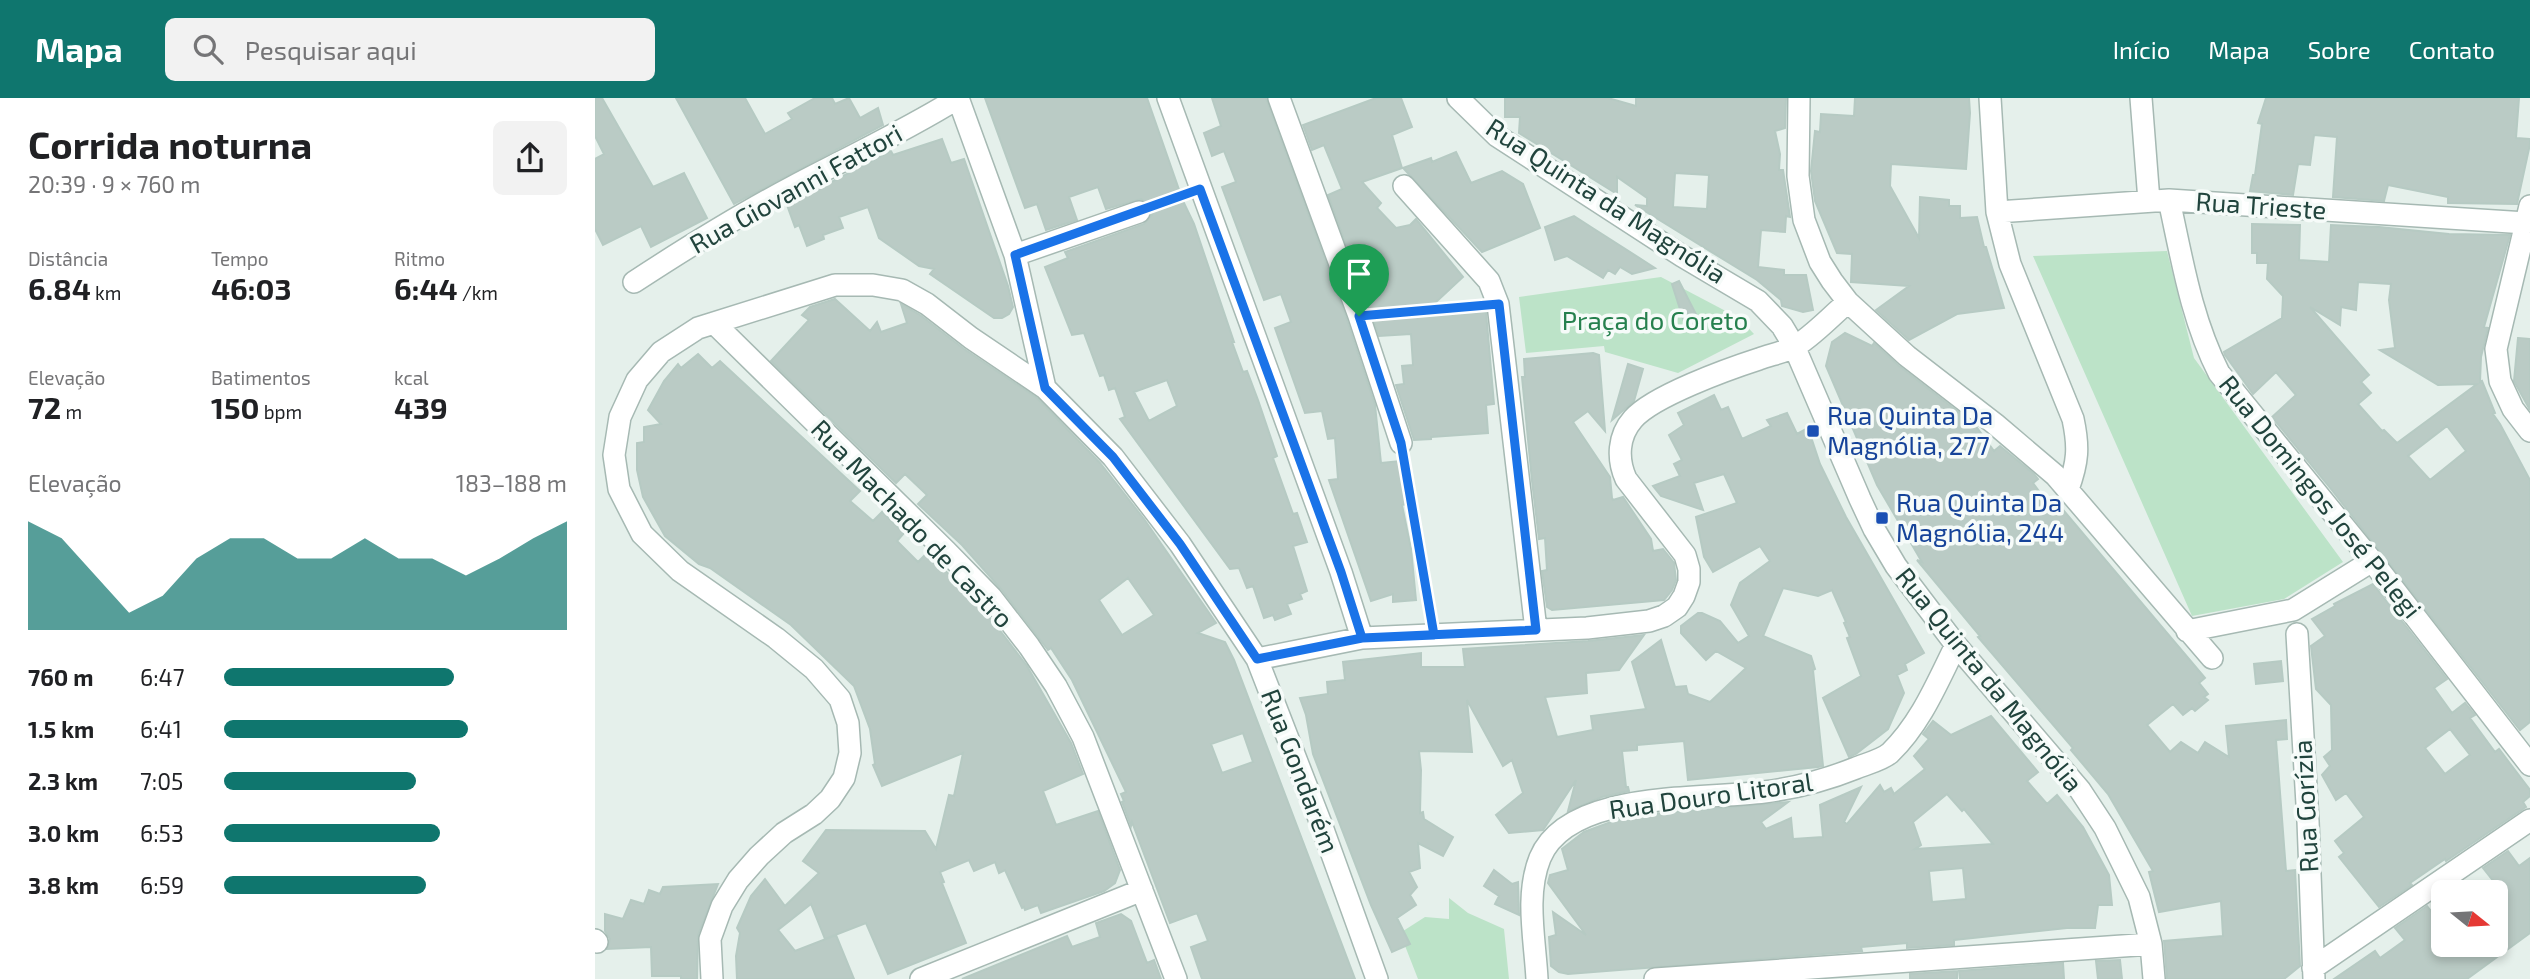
<!DOCTYPE html>
<html lang="pt">
<meta charset="utf-8">
<style>
:root{--surface:#fff;--page:#f2f2f2;--text:#202124;--muted:#757577;--accent:#0f766e}
body{margin:0;font-family:"Exo 2",sans-serif;background:var(--page);color:var(--text);height:100vh;display:flex;flex-direction:column;font-size:26px;white-space:nowrap}
*{box-sizing:border-box;margin:0}
p{font-size:23px;color:var(--muted)}
.icon{flex:none;width:38px;height:38px;fill:none;stroke:currentColor;stroke-width:2;stroke-linecap:round;stroke-linejoin:round}
.map{position:relative;flex:1;overflow:hidden}
.details{display:flex;flex-direction:column;background:var(--surface);width:595px}
.details>*{flex:none}
.needle{width:46px;rotate:108deg}
.fabs{position:absolute;left:1836px;top:782px;display:grid;gap:14px}
.fabs a{display:grid;place-items:center;width:77px;height:77px;border-radius:10px;background:var(--surface);box-shadow:0 4px 10px #0003;font-size:35px}
.pin{position:absolute;display:grid;place-items:center;width:60px;height:60px;color:#fff;margin:-72px -30px;border-radius:50% 50% 50% 0;rotate:-45deg;box-shadow:0 0 7px #0007}
.pin .icon{rotate:45deg}
.round{display:grid;place-items:center;flex:none;width:74px;height:74px;border-radius:10px;background:var(--page)}
.head{display:flex;align-items:center;justify-content:space-between;height:119px;padding:0 28px}
h1{font-size:38px;font-weight:700;line-height:52px}
.stats{display:grid;grid-template-columns:repeat(3,1fr);gap:10px;height:119px;padding:7px 28px}
.stats div{display:grid;align-content:center}
.stats b{font-size:30px;font-weight:700}
.stats small{font-size:19px;font-weight:400}
.stats p{font-size:19px}
.chart{height:196px;padding:14px 28px}
.chart p{display:flex;justify-content:space-between}
.chart svg{width:100%;height:126px;margin-top:7px;fill:var(--accent);opacity:.7}
ul{padding:0 28px;list-style:none;font-size:23px}
li{display:grid;grid-template-columns:112px 84px 1fr;align-items:center;height:52px}
li i{height:18px;border-radius:9px;background:var(--accent)}
header{display:flex;align-items:center;gap:42px;box-sizing:border-box;height:98px;padding:0 35px;background:var(--accent);color:#fff}
header strong{font-size:33px}
nav{display:flex;gap:38px;margin-inline-start:auto;font-size:24px}
.search{width:490px;height:63px;background:var(--page);display:flex;align-items:center;gap:18px;box-sizing:border-box;padding:0 24px;border-radius:10px;color:var(--muted);font-size:26px}
main{display:flex;flex:1;min-height:0}
.map>svg:first-child{display:block}
</style>
<header>
<strong>Mapa</strong>
<div class="search"><svg class="icon" aria-label="search" viewBox="0 0 24 24"><circle cx="10" cy="10" r="6"/><path d="M15 15l6 6"/></svg>Pesquisar aqui</div>
<nav><a>Início</a><a>Mapa</a><a>Sobre</a><a>Contato</a></nav>
</header>
<main>
<section class="details">
<div class="head"><div><h1>Corrida noturna</h1><p>20:39 · 9 × 760 m</p></div><a class="round"><svg class="icon" aria-label="share" viewBox="0 0 24 24"><path d="M12 15V3M7 8l5-5 5 5M5 13v7h14v-7"/></svg></a></div>
<div class="stats">
<div><p>Distância</p><b>6.84<small> km</small></b></div>
<div><p>Tempo</p><b>46:03</b></div>
<div><p>Ritmo</p><b>6:44<small> /km</small></b></div>
</div>
<div class="stats">
<div><p>Elevação</p><b>72<small> m</small></b></div>
<div><p>Batimentos</p><b>150<small> bpm</small></b></div>
<div><p>kcal</p><b>439</b></div>
</div>
<div class="chart"><p><span>Elevação</span>183–188 m</p>
<svg viewBox="0 0 160 44" preserveAspectRatio="none"><path d="M0 44V6L10 12L20 25L30 38L40 32L50 19L60 12L70 12L80 19L90 19L100 12L110 19L120 19L130 25L140 19L150 12L160 6V44z"/></svg>
</div>
<ul>
<li><b>760 m</b>6:47<i style="width:67%"></i></li>
<li><b>1.5 km</b>6:41<i style="width:71%"></i></li>
<li><b>2.3 km</b>7:05<i style="width:56%"></i></li>
<li><b>3.0 km</b>6:53<i style="width:63%"></i></li>
<li><b>3.8 km</b>6:59<i style="width:59%"></i></li>
</ul>
</section>
<div class="map">
<svg width="1935" height="881" viewBox="0 0 1935 881">
<rect width="100%" height="100%" fill="#e5f0eb"/>
<path fill="#bce3c8" d="M 1572,153 L 1599,260 L 1748,464 L 1689,501 L 1597,518 L 1438,158 Z
M 1066,179 L 1144,220 L 1159,236 L 1083,275 L 1010,254 L 1009,248 L 931,255 L 924,199 Z
M 854,800 L 873,815 L 909,831 L 914,881 L 823,881 L 805,835 L 830,819 L 854,821 Z"/>
<path fill="#bacbc5" stroke="#b6cac3" stroke-width="2" fill-rule="evenodd" d="M 0,0 L 7,0 L 58,89 L 89,75 L 112,120 L 56,149 L 46,128 L 8,147 L 0,131 L 0,61 L 9,56 L 0,38 Z
M 81,0 L 150,0 L 170,36 L 197,21 L 193,15 L 220,0 L 237,0 L 240,6 L 254,0 L 265,20 L 283,10 L 288,27 L 139,106 Z
M 390,0 L 552,0 L 588,103 L 599,126 L 639,244 L 637,244 L 648,274 L 652,273 L 663,302 L 682,358 L 678,360 L 698,416 L 702,415 L 712,444 L 698,448 L 712,493 L 705,496 L 707,501 L 692,506 L 696,516 L 680,522 L 678,517 L 669,520 L 658,488 L 652,490 L 644,470 L 635,471 L 525,321 L 530,319 L 520,290 L 514,292 L 509,277 L 505,278 L 489,235 L 477,237 L 450,169 L 473,160 L 470,154 L 549,126 L 557,117 L 556,109 L 546,101 L 511,111 L 503,89 L 474,99 L 482,122 L 451,132 L 442,106 L 430,110 ZM 572,282 L 582,308 L 554,323 L 539,294 Z
M 617,0 L 671,0 L 752,222 L 780,307 L 786,365 L 805,363 L 812,406 L 807,407 L 816,451 L 821,502 L 798,504 L 798,496 L 776,503 L 734,382 L 743,381 L 740,340 L 733,341 L 727,313 L 710,315 L 680,230 L 696,224 L 686,196 L 669,202 L 627,89 L 641,84 L 629,53 L 617,58 L 609,35 L 626,28 Z
M 781,0 L 806,0 L 817,29 L 797,37 L 807,70 L 767,84 L 786,105 L 782,110 L 801,130 L 815,127 L 821,121 L 868,179 L 826,218 L 891,214 L 899,306 L 891,307 L 893,335 L 836,339 L 836,341 L 819,342 L 801,287 L 809,286 L 807,268 L 818,267 L 816,236 L 784,238 L 733,97 L 747,91 L 729,47 L 717,52 L 708,27 Z
M 910,0 L 1013,0 L 1041,8 L 1041,0 L 1191,0 L 1190,30 L 1180,33 L 1185,56 L 1184,72 L 1188,72 L 1195,119 L 1191,118 L 1190,134 L 1166,132 L 1163,169 L 1189,172 L 1189,177 L 1211,177 L 1218,212 L 1208,214 L 1187,208 L 1186,202 L 1162,182 L 1040,107 L 1052,108 L 1052,100 L 1022,79 L 1022,96 L 924,35 L 925,19 L 910,19 ZM 1080,75 L 1114,77 L 1112,111 L 1078,109 Z
M 1260,0 L 1374,0 L 1375,15 L 1371,71 L 1296,66 L 1295,88 L 1324,140 L 1325,99 L 1354,102 L 1354,108 L 1365,108 L 1365,120 L 1382,119 L 1389,149 L 1391,149 L 1409,210 L 1362,216 L 1314,242 L 1281,212 L 1314,188 L 1256,184 L 1257,156 L 1242,155 L 1220,103 L 1216,73 L 1220,33 L 1225,34 L 1226,16 L 1259,18 Z
M 1671,0 L 1924,0 L 1921,40 L 1935,41 L 1935,46 L 1922,106 L 1853,105 L 1853,99 L 1793,87 L 1789,103 L 1738,99 L 1742,39 L 1719,37 L 1715,67 L 1703,66 L 1698,97 L 1655,93 L 1658,77 L 1660,77 L 1667,26 L 1663,25 Z
M 347,41 L 356,65 L 369,61 L 413,188 L 418,209 L 414,216 L 407,220 L 399,220 L 335,176 L 339,171 L 324,168 L 284,140 L 273,109 L 244,119 L 248,130 L 228,137 L 229,141 L 212,148 L 204,127 L 200,129 L 192,107 L 296,53 L 298,57 Z
M 861,54 L 876,85 L 907,73 L 928,86 L 945,130 L 887,154 L 808,70 L 836,60 L 837,64 Z
M 979,118 L 996,129 L 1060,170 L 1037,176 L 1025,169 L 1020,176 L 1013,172 L 1008,180 L 972,158 L 960,162 L 950,129 Z
M 1657,126 L 1705,127 L 1704,162 L 1734,164 L 1736,127 L 1784,129 L 1854,136 L 1915,137 L 1889,229 L 1893,230 L 1886,259 L 1885,284 L 1887,283 L 1900,315 L 1898,316 L 1905,326 L 1935,382 L 1935,624 L 1925,632 L 1736,391 L 1677,319 L 1701,297 L 1681,274 L 1658,296 L 1630,257 L 1629,254 L 1687,220 L 1688,198 L 1672,181 L 1673,165 L 1662,165 L 1662,155 L 1657,155 ZM 1763,184 L 1796,186 L 1794,202 L 1800,250 L 1785,252 L 1843,287 L 1882,286 L 1802,345 L 1789,332 L 1787,333 L 1763,306 L 1776,295 L 1766,284 L 1774,277 L 1715,209 L 1745,227 L 1746,209 L 1761,212 ZM 1852,328 L 1871,353 L 1835,382 L 1813,358 Z
M 1084,183 L 1106,226 L 1092,233 L 1077,186 Z
M 240,201 L 275,233 L 282,224 L 286,234 L 312,225 L 306,206 L 325,217 L 369,251 L 442,300 L 505,365 L 549,421 L 621,525 L 603,535 L 630,544 L 639,562 L 760,881 L 607,881 L 596,849 L 613,843 L 602,815 L 575,825 L 537,724 L 536,728 L 527,704 L 529,703 L 526,696 L 531,694 L 477,582 L 456,550 L 453,552 L 406,491 L 367,447 L 323,406 L 332,397 L 310,376 L 301,385 L 176,263 L 214,222 L 207,217 L 215,209 ZM 533,480 L 559,517 L 527,537 L 504,502 ZM 648,635 L 658,664 L 627,675 L 616,646 Z
M 1250,235 L 1277,248 L 1279,245 L 1304,268 L 1380,327 L 1399,353 L 1405,348 L 1439,376 L 1443,381 L 1438,385 L 1458,412 L 1464,407 L 1610,580 L 1604,585 L 1613,596 L 1609,599 L 1613,602 L 1600,613 L 1597,610 L 1588,617 L 1578,606 L 1552,627 L 1575,654 L 1586,644 L 1603,655 L 1610,644 L 1634,659 L 1631,628 L 1691,622 L 1692,641 L 1681,642 L 1691,773 L 1700,772 L 1705,868 L 1689,881 L 1572,881 L 1569,843 L 1628,838 L 1626,803 L 1564,814 L 1554,774 L 1558,773 L 1513,696 L 1476,652 L 1478,650 L 1383,539 L 1385,538 L 1322,462 L 1327,464 L 1282,387 L 1231,268 L 1237,244 Z
M 1923,240 L 1935,241 L 1935,312 L 1919,283 Z
M 998,255 L 1004,257 L 1010,333 L 993,313 L 978,324 L 1015,379 L 1017,400 L 1018,402 L 1028,399 L 1056,441 L 1058,453 L 1068,451 L 1079,465 L 1081,482 L 1077,492 L 1069,502 L 957,512 L 952,509 L 947,473 L 952,472 L 950,440 L 944,441 L 937,383 L 927,279 L 930,279 L 929,261 Z
M 103,256 L 117,270 L 125,263 L 265,393 L 255,403 L 278,423 L 287,414 L 309,435 L 302,443 L 323,464 L 332,455 L 386,508 L 432,568 L 476,645 L 488,676 L 448,693 L 461,727 L 503,713 L 525,772 L 520,785 L 509,793 L 446,815 L 443,807 L 430,812 L 429,809 L 427,810 L 410,772 L 404,775 L 400,764 L 379,773 L 374,762 L 345,774 L 349,784 L 347,785 L 371,845 L 293,876 L 271,825 L 230,841 L 216,806 L 183,832 L 200,853 L 241,837 L 259,881 L 142,881 L 141,858 L 145,835 L 142,830 L 156,798 L 170,781 L 190,808 L 224,775 L 208,763 L 231,732 L 330,733 L 341,751 L 354,697 L 359,698 L 368,655 L 287,688 L 278,667 L 280,666 L 275,631 L 259,588 L 196,527 L 115,470 L 104,466 L 70,438 L 48,399 L 42,372 L 42,345 L 49,344 L 49,329 L 66,326 L 53,312 L 69,283 L 83,266 L 86,270 Z
M 1033,266 L 1048,271 L 1039,303 L 1017,322 Z
M 1119,297 L 1126,312 L 1133,309 L 1147,341 L 1176,328 L 1172,322 L 1192,315 L 1202,336 L 1213,330 L 1225,366 L 1251,419 L 1329,555 L 1310,566 L 1312,572 L 1302,577 L 1309,595 L 1293,631 L 1261,656 L 1254,659 L 1228,600 L 1266,578 L 1252,540 L 1255,539 L 1249,525 L 1251,524 L 1237,492 L 1223,498 L 1188,490 L 1168,538 L 1216,558 L 1220,571 L 1218,572 L 1228,668 L 1223,669 L 1093,682 L 1089,643 L 1042,647 L 1042,652 L 1027,653 L 1031,689 L 1033,689 L 1034,693 L 1007,699 L 973,713 L 981,682 L 948,732 L 914,735 L 901,717 L 928,695 L 917,662 L 908,668 L 872,602 L 877,654 L 824,653 L 826,672 L 825,715 L 828,714 L 829,721 L 858,739 L 848,758 L 823,745 L 825,770 L 814,774 L 822,789 L 815,797 L 821,807 L 802,820 L 815,846 L 797,854 L 776,807 L 718,656 L 711,617 L 705,600 L 733,596 L 732,584 L 750,582 L 748,564 L 826,555 L 826,569 L 870,569 L 868,551 L 993,543 L 1049,537 L 1024,572 L 991,575 L 992,595 L 950,599 L 962,639 L 998,632 L 996,618 L 1051,611 L 1037,564 L 1066,542 L 1080,589 L 1091,588 L 1093,596 L 1115,604 L 1151,570 L 1121,553 L 1111,562 L 1086,535 L 1086,528 L 1103,515 L 1107,515 L 1125,523 L 1143,545 L 1154,538 L 1136,507 L 1145,485 L 1175,463 L 1165,448 L 1118,474 L 1109,459 L 1101,419 L 1142,405 L 1129,376 L 1099,385 L 1108,412 L 1066,398 L 1058,388 L 1085,378 L 1079,366 L 1087,362 L 1074,337 L 1089,327 L 1083,315 Z
M 1778,486 L 1852,581 L 1839,590 L 1857,615 L 1870,605 L 1880,617 L 1875,620 L 1900,654 L 1904,651 L 1935,692 L 1935,698 L 1928,704 L 1931,709 L 1851,763 L 1850,761 L 1815,785 L 1817,787 L 1784,809 L 1744,759 L 1749,755 L 1740,743 L 1769,719 L 1751,695 L 1741,702 L 1727,677 L 1735,668 L 1729,659 L 1737,652 L 1736,607 L 1721,591 L 1716,548 L 1730,538 L 1717,521 L 1740,508 L 1739,506 ZM 1855,631 L 1875,657 L 1850,676 L 1830,650 Z
M 1686,563 L 1688,583 L 1661,586 L 1659,566 Z
M 1396,618 L 1443,674 L 1432,683 L 1452,706 L 1462,697 L 1488,729 L 1514,777 L 1517,807 L 1503,807 L 1500,830 L 1472,830 L 1359,842 L 1359,847 L 1312,850 L 1312,845 L 1266,849 L 1267,853 L 973,876 L 964,874 L 956,868 L 954,839 L 961,837 L 958,814 L 991,837 L 953,785 L 955,777 L 973,772 L 967,751 L 989,734 L 1016,724 L 1046,717 L 1193,704 L 1166,724 L 1171,731 L 1196,720 L 1198,741 L 1228,739 L 1225,707 L 1266,689 L 1249,724 L 1252,726 L 1285,687 L 1289,694 L 1296,690 L 1299,696 L 1330,671 L 1319,658 L 1334,641 L 1328,636 L 1338,623 L 1356,637 ZM 1352,696 L 1367,713 L 1369,711 L 1398,746 L 1320,751 L 1326,747 L 1318,724 ZM 1368,770 L 1371,801 L 1337,804 L 1334,773 Z
M 1913,753 L 1924,768 L 1935,760 L 1935,835 L 1872,881 L 1739,881 L 1780,853 L 1785,860 L 1810,842 L 1800,830 L 1832,808 L 1836,813 L 1841,809 L 1848,819 L 1848,847 L 1900,847 L 1900,794 L 1885,794 L 1899,784 L 1888,770 Z
M 899,772 L 917,786 L 923,784 L 924,817 L 900,806 L 904,798 L 889,788 Z
M 123,786 L 103,837 L 102,881 L 86,881 L 86,878 L 57,878 L 56,849 L 12,851 L 15,841 L 10,833 L 10,816 L 28,821 L 36,802 L 49,806 L 54,792 L 65,796 L 68,789 Z
M 526,816 L 536,823 L 552,865 L 559,862 L 566,881 L 367,881 L 472,838 L 477,849 L 505,839 L 501,825 Z
M 1525,862 L 1527,881 L 1503,881 L 1501,863 Z
M 1468,865 L 1469,881 L 1365,881 L 1364,873 Z
M 1362,873 L 1362,881 L 1315,881 L 1315,876 Z"/>
<g fill="none" stroke-linecap="round" stroke-linejoin="round">
<g stroke="#a6b9b3" stroke-width="24">
<path id="minor" d="M 363,0 L 420,157 L 450,290 L 518,359 L 585,446 L 662,561 L 725,723 L 782,881
M 573,0 L 746,474 L 767,540
M 684,0 L 764,218 L 806,345
M 863,0 L 902,38 L 1087,158 L 1163,203 L 1187,228 L 1199,248 L 1265,401 L 1279,431 L 1301,468 L 1361,547 L 1485,692 L 1510,730 L 1544,799 L 1556,846 L 1559,881
M 1204,0 L 1203,78 L 1209,122 L 1225,164 L 1237,183 L 1253,204 L 1312,258 L 1400,326 L 1460,377 L 1617,560
M 1395,0 L 1402,114 L 1415,166 L 1478,321 C 1484,349 1483,364 1473,391
M 1546,0 L 1554,103
M 809,88 L 894,183 L 903,206 L 941,532
M 1574,102 C 1587,161 1596,220 1624,275 L 1777,463 L 1935,667
M 1935,108 L 1901,251 L 1905,283 L 1918,311 L 1935,333
M 1402,114 L 1574,102 L 1931,125
M 420,157 L 544,114
M 39,184 C 91,150 144,117 199,88 C 254,59 310,33 363,0
M 119,225 L 351,453 L 396,499 L 434,548 L 461,588 L 488,639 L 581,881
M 1592,533 L 1698,512 L 1777,463
M 1702,536 L 1713,723 L 1719,881
M 662,561 L 767,540 L 992,530 L 1054,523 L 1069,518 L 1082,509 L 1089,498 L 1094,484 L 1094,471 L 1090,457 L 1031,381 C 1022,361 1023,338 1038,321 C 1058,298 1133,271 1164,261 C 1175,257 1189,254 1199,249 C 1217,239 1237,217 1253,204
M 0,842 L 2,844
M 1718,870 L 1935,722
M 117,881 L 115,841 L 127,808 L 143,782 L 164,758 L 189,735 L 219,716 L 235,701 L 249,680 L 255,655 L 253,625 L 245,601 L 219,571 L 181,540 L 85,473 L 47,436 L 24,391 L 19,357 L 25,319 L 42,282 L 66,254 L 103,230 L 240,187 L 278,187 L 307,192 L 332,206 L 376,240 L 450,290
M 326,881 L 547,792
M 942,881 C 940,842 930,797 945,760 C 973,692 1107,702 1169,694 C 1201,690 1231,682 1261,670 C 1271,666 1287,662 1295,655 C 1326,625 1342,585 1361,547
M 1060,881 L 1556,846"/>
</g>
<path stroke="#82b7a9" stroke-width="3.5" stroke-dasharray="3.5 5" stroke-linecap="butt" d="M 561,108 L 586,98
M 784,217 L 884,207
M 810,364 L 836,519"/>
<use href="#minor" stroke="#fff" stroke-width="21"/>
</g>
<g fill="none" stroke-linecap="round" stroke-linejoin="round">
<g stroke="#fff" stroke-width="14">
<path id="route" d="M 764,218 L 806,345 L 839,537 L 767,540 L 662,561 L 585,446 L 518,359 L 450,290 L 420,157 L 605,91 L 746,474 L 767,540 L 941,532 L 904,206 L 764,218"/>
</g>
<use href="#route" stroke="#1a73e8" stroke-width="9"/>
</g>
<g fill="#1a4fb4" stroke="#f6fbf9" stroke-width="2.5">
<rect x="1211" y="326" width="14" height="14" rx="3.5"/>
<rect x="1280" y="413" width="14" height="14" rx="3.5"/>
</g>
<g text-anchor="middle" stroke-width="7" stroke-linejoin="round" paint-order="stroke">
<g font-size="26" fill="#21443d" stroke="#f6fbf9">
<text transform="translate(201 91) rotate(-29)" y="9">Rua Giovanni Fattori</text>
<text transform="translate(1011 103) rotate(33)" y="9">Rua Quinta da Magnólia</text>
<text transform="translate(1666 108) rotate(4)" y="9">Rua Trieste</text>
<text transform="translate(1725 399) rotate(51)" y="9">Rua Domingos José Pelegi</text>
<text transform="translate(317 426) rotate(46)" y="9">Rua Machado de Castro</text>
<text transform="translate(1394 582) rotate(51)" y="9">Rua Quinta da Magnólia</text>
<text transform="translate(705 673) rotate(69)" y="9">Rua Gondarém</text>
<text transform="translate(1116 698) rotate(-8)" y="9">Rua Douro Litoral</text>
<text transform="translate(1711 708) rotate(-93)" y="9">Rua Gorízia</text>
</g>
<g font-size="26" fill="#26804e" stroke="#f6fbf9">
<text x="1060" y="232">Praça do Coreto</text>
</g>
<g font-size="26" fill="#164399" stroke="#f6fbf9" text-anchor="start">
<text x="1232" y="327">Rua Quinta Da<tspan x="1232" dy="30">Magnólia, 277</tspan></text>
<text x="1301" y="414">Rua Quinta Da<tspan x="1301" dy="30">Magnólia, 244</tspan></text>
</g>
</g>
</svg>
<div class="fabs">
<a><svg class="needle" viewBox="-14 -14 28 28"><path d="M0-13l5 13h-10z" fill="#e53935"/><path d="M0 13l5-13h-10z" fill="#757577"/></svg></a>
</div>
<div class="pin" style="left:764px;top:218px;background:#1e9e55"><svg class="icon" aria-label="arrive" viewBox="0 0 24 24"><path d="M6 21V4h12l-3 4 3 4H6"/></svg></div>
</div>
</main>
